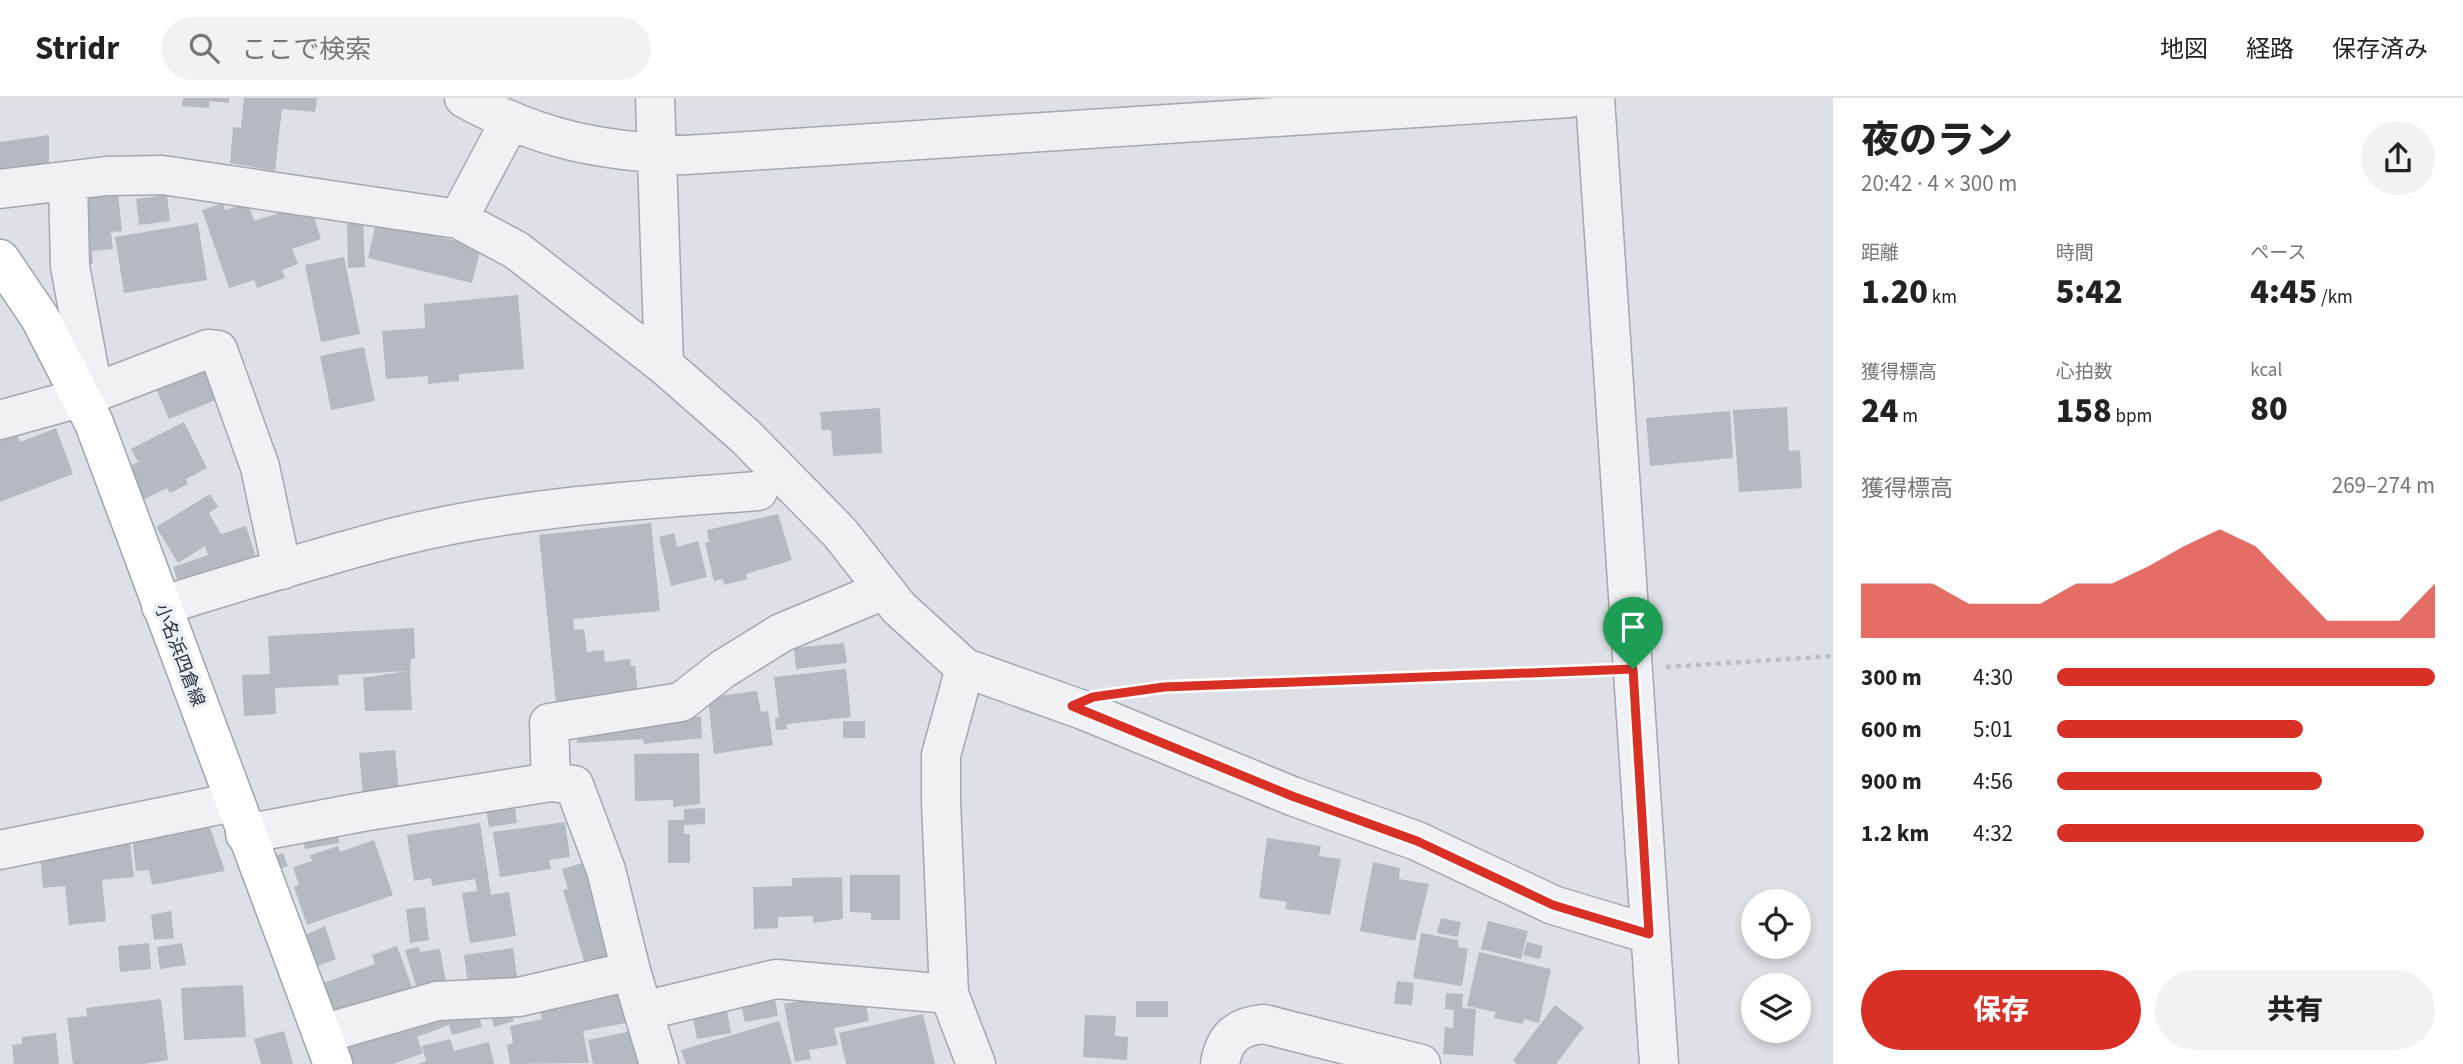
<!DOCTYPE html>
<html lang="ja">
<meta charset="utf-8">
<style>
:root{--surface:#fff;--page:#f2f2f2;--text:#222;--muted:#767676;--line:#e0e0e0;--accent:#d93025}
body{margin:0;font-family:"Source Sans 3","Noto Sans JP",sans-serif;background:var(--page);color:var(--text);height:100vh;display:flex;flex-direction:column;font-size:26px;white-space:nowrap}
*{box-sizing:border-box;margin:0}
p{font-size:23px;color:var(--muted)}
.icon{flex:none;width:38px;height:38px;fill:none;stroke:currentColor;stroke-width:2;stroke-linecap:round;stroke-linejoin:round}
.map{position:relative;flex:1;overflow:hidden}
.panel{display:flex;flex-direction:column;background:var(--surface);width:630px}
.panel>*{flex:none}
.tools{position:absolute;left:1741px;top:791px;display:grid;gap:14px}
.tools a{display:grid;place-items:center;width:70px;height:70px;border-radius:50%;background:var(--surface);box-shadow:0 4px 10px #0003;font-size:35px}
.pin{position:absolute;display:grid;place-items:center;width:60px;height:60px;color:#fff;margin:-72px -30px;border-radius:50% 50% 50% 0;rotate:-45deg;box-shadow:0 0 7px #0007}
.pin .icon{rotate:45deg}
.round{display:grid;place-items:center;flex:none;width:74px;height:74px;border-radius:37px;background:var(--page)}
.headline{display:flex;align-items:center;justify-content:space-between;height:119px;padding:0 28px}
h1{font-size:38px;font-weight:800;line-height:52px}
.figures{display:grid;grid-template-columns:repeat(3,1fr);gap:10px;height:119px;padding:7px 28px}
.figures div{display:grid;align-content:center}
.figures b{font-size:35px;font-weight:800}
.figures small{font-size:19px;font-weight:400}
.figures p{font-size:19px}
.chart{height:196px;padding:14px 28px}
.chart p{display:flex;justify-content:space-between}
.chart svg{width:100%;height:126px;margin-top:7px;fill:var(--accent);opacity:.7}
.action{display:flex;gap:14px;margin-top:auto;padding:14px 28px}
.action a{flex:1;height:80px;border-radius:42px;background:var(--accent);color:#fff;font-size:28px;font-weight:800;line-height:80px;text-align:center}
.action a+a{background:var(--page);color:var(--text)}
ul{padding:0 28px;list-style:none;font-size:23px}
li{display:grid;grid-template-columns:112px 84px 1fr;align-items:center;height:52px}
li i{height:18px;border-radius:9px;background:var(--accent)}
header{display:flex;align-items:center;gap:42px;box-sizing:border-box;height:98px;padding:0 35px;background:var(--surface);border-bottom:2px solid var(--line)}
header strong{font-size:33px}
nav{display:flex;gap:38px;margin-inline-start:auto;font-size:24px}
.search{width:490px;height:63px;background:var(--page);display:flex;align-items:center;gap:18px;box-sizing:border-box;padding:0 24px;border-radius:38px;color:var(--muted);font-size:26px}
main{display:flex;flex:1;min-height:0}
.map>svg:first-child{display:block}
</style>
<header>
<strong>Stridr</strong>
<div class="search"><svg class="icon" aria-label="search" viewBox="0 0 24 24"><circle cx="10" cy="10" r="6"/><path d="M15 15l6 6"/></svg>ここで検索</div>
<nav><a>地図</a><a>経路</a><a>保存済み</a></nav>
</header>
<main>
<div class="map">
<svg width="1833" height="966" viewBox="0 0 1833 966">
<rect width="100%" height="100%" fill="#dde0e6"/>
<path fill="#b5b9c2" d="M 183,0 L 229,0 L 229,5 L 209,3 L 209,10 L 182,8 Z
M 244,0 L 317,0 L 315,14 L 282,11 L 275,73 L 230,65 L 233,29 L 241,30 Z
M 49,37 L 49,71 L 0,78 L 0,44 Z
M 118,95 L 122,133 L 111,134 L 113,151 L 92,153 L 93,166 L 78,168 L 77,99 Z
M 167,97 L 170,123 L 139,127 L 136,101 Z
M 223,105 L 225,112 L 248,105 L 254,123 L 298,109 L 301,119 L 313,116 L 321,141 L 292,151 L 298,166 L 282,172 L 285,180 L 257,190 L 254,182 L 229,190 L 202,112 Z
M 347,122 L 363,122 L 365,169 L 348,170 Z
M 376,124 L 481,149 L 472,185 L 368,160 Z
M 198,125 L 207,182 L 124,195 L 115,139 Z
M 344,159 L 360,236 L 321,244 L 305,167 Z
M 518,197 L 524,271 L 459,276 L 459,283 L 428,286 L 428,278 L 386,281 L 382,233 L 425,230 L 424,206 Z
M 364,249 L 375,303 L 331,312 L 320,258 Z
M 204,268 L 218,301 L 169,321 L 155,288 Z
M 1787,309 L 1789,353 L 1800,352 L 1802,390 L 1739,394 L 1733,312 Z
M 880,310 L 882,355 L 833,358 L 831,332 L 822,332 L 820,314 Z
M 1730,313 L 1733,360 L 1650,368 L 1646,320 Z
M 184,324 L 207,370 L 186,381 L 188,386 L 170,395 L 167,390 L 143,402 L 126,370 L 138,364 L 131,351 Z
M 56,330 L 73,376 L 0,404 L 0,337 L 15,332 L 20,344 Z
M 210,396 L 218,409 L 209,415 L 221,436 L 246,428 L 258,466 L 180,490 L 173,469 L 208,457 L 205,448 L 178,465 L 156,429 Z
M 778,416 L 792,462 L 746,476 L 747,481 L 724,487 L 723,481 L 714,483 L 705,445 L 709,444 L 707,432 Z
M 651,425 L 660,513 L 573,521 L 574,532 L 584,531 L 587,554 L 604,552 L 605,564 L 630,561 L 631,568 L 635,568 L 638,597 L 556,605 L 539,437 Z
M 674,435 L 677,449 L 698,443 L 707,479 L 671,488 L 659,439 Z
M 414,530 L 415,561 L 411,561 L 410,573 L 412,612 L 365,613 L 363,580 L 407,573 L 338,577 L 339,587 L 275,590 L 276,616 L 244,618 L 242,577 L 270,576 L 268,538 Z
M 844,545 L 847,565 L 796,571 L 794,550 Z
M 846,571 L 851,619 L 787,626 L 787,631 L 776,632 L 775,620 L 779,620 L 774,579 Z
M 757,593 L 761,614 L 768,613 L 773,647 L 714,656 L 708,599 Z
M 701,618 L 702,640 L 644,646 L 643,641 L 577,645 L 577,632 L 648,627 Z
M 843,623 L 865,623 L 865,640 L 843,640 Z
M 395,652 L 399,694 L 363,697 L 359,655 Z
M 699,655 L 700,706 L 673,709 L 673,702 L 635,703 L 634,656 Z
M 514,702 L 517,725 L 489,729 L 485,706 Z
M 705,710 L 705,726 L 684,727 L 684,736 L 690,736 L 690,765 L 668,765 L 668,722 L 684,722 L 684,711 Z
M 207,721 L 225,773 L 152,787 L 149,772 L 136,773 L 132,738 Z
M 565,724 L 570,759 L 549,762 L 551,771 L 500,779 L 493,734 Z
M 480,725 L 491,797 L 509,794 L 516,838 L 470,845 L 462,795 L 477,793 L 475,781 L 432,788 L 431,780 L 414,783 L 407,737 Z
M 337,731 L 339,745 L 305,751 L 302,738 Z
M 129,738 L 134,779 L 102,782 L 106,823 L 69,827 L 65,788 L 43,790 L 39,747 Z
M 1267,740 L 1321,748 L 1319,758 L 1341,761 L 1330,817 L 1285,811 L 1287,804 L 1259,800 Z
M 374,742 L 393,797 L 307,827 L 294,789 L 299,787 L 293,769 L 312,763 L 310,757 L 338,748 L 340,754 Z
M 283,755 L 288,768 L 273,773 L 269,760 Z
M 589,763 L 617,861 L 586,870 L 563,792 L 568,791 L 562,771 Z
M 1373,764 L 1400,770 L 1399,781 L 1429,786 L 1415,843 L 1360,833 Z
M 850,777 L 900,777 L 900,822 L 871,822 L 871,815 L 850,814 Z
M 842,779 L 843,821 L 813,825 L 813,818 L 778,819 L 778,830 L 754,831 L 753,789 L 792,788 L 792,780 Z
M 425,809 L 429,842 L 410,845 L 406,811 Z
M 171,813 L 174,840 L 154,842 L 151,817 Z
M 1441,820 L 1461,824 L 1458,839 L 1437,835 Z
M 1488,823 L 1528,833 L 1521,861 L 1481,851 Z
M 325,828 L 336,861 L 310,871 L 299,840 Z
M 1421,835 L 1458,842 L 1458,849 L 1468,851 L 1462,888 L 1413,880 Z
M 1527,844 L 1543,848 L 1540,861 L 1523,857 Z
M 149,845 L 151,871 L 120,874 L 118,848 Z
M 182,845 L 186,867 L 160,871 L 157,849 Z
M 397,848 L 414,895 L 332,924 L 318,887 L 375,866 L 372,857 Z
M 419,849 L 420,854 L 440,851 L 447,889 L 418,894 L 405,852 Z
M 513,850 L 518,885 L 469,893 L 464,857 Z
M 1479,854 L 1551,871 L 1539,925 L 1524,921 L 1523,926 L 1494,920 L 1496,914 L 1467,908 Z
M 1397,883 L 1414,885 L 1412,907 L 1394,906 Z
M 243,887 L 246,939 L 184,942 L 181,890 Z
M 603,893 L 604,900 L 621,896 L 626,925 L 583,933 L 589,965 L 510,966 L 507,947 L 513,945 L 510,928 L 542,921 L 540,911 Z
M 846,894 L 865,902 L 869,923 L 834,930 L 838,947 L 809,952 L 811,961 L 795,964 L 784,906 Z
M 774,895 L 778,918 L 745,924 L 740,901 Z
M 1446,895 L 1463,896 L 1462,910 L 1476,911 L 1473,958 L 1443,956 L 1445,929 L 1453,930 L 1454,912 L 1445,911 Z
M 161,901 L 168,962 L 144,966 L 73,966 L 67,920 L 87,918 L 86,910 Z
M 1136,903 L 1168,903 L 1168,919 L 1136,919 Z
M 476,906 L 482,929 L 452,937 L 449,927 L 417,939 L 423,955 L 394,966 L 345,966 L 343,938 Z
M 1555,907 L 1584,929 L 1556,966 L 1517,966 L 1513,962 Z
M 510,909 L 514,923 L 494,929 L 490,914 Z
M 727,913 L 731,935 L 697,941 L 693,920 Z
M 923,916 L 935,966 L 846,966 L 839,935 Z
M 1085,917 L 1116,918 L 1115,938 L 1128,939 L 1127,962 L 1083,959 Z
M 779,923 L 792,966 L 686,966 L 681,952 Z
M 284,933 L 293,966 L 261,966 L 254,941 Z
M 632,933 L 639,966 L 593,966 L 588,942 Z
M 56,935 L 59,966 L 14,966 L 12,947 L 22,946 L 22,939 Z
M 450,941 L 454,953 L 489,944 L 494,966 L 418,966 L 426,963 L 422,948 Z"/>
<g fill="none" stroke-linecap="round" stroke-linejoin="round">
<g stroke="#a3a7af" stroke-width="41">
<path id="minor" d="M 464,0 C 540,42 600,53 686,57 L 1570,0
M 655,0 L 664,267
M 1595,0 L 1659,966
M 68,83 L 70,168 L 91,282 L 89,296
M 0,91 L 106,78 L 162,77 L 458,121 L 516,152 L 664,267 L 746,339 L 840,435 L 899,510 L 965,570 L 1083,612 L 1292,698 L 1417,743 L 1553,807 L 1649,836
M 458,121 L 509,25
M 0,322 L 83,299 L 208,251 L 218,252 L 260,369 L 282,472
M 161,508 C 240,484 320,458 400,438 C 517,409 639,402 758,393
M 965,570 L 941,657 L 941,704 L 949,896 L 976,966
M 551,684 L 549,625 L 681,604 L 723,571 L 781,535 L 884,492
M 245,736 L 362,714 L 551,684 L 574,687 L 606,772 L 631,873 L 659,966
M 0,752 L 234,704
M 643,913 L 776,881 L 949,896
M 322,936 L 437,903 L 519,899 L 631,873
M 1220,966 C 1224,939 1238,928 1264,926 L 1421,966"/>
</g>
<g stroke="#9ea4b0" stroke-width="41">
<path id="major" d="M 0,161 L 40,220 L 94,325 L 333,966"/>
</g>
<path stroke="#bbbec4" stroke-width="4.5" stroke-dasharray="5 5" stroke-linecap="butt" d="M 1666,569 L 1833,558
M 1131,593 L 1598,573"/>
<use href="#minor" stroke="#eff1f4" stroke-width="38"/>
<use href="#major" stroke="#fff" stroke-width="38"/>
</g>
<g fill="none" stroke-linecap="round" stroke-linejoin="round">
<g stroke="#fff" stroke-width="14">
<path id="route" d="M 1633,571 L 1649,836 L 1553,807 L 1417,743 L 1292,698 L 1072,608 L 1093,599 L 1164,589 Z"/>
</g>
<use href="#route" stroke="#d93025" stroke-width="9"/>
</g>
<g text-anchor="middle" stroke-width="7" stroke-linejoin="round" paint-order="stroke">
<g font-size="18" fill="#282e3b" stroke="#eceff4">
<text transform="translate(180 557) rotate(69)" y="6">小名浜四倉線</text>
</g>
</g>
</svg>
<div class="tools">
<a><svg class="icon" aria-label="locate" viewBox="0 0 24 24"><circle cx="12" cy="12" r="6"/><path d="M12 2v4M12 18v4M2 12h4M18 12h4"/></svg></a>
<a><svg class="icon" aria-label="layers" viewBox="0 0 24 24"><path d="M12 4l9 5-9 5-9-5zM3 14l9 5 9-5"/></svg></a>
</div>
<div class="pin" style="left:1633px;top:571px;background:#1e9e55"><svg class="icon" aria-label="arrive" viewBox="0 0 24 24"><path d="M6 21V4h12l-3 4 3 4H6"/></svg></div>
</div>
<section class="panel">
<div class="headline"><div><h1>夜のラン</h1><p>20:42 · 4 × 300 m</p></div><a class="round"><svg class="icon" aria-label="share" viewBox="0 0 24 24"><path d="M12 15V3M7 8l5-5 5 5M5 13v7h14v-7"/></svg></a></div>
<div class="figures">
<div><p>距離</p><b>1.20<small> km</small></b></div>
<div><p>時間</p><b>5:42</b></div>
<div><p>ペース</p><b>4:45<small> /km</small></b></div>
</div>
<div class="figures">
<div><p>獲得標高</p><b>24<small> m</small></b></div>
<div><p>心拍数</p><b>158<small> bpm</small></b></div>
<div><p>kcal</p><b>80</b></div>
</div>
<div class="chart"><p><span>獲得標高</span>269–274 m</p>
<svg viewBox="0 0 160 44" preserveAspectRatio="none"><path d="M0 44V25L10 25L20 25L30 32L40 32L50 32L60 25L70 25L80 19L90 12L100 6L110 12L120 25L130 38L140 38L150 38L160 25V44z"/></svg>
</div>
<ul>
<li><b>300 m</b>4:30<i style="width:100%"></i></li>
<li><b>600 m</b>5:01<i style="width:65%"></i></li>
<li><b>900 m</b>4:56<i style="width:70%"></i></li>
<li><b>1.2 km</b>4:32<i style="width:97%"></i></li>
</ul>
<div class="action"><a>保存</a><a>共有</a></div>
</section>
</main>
